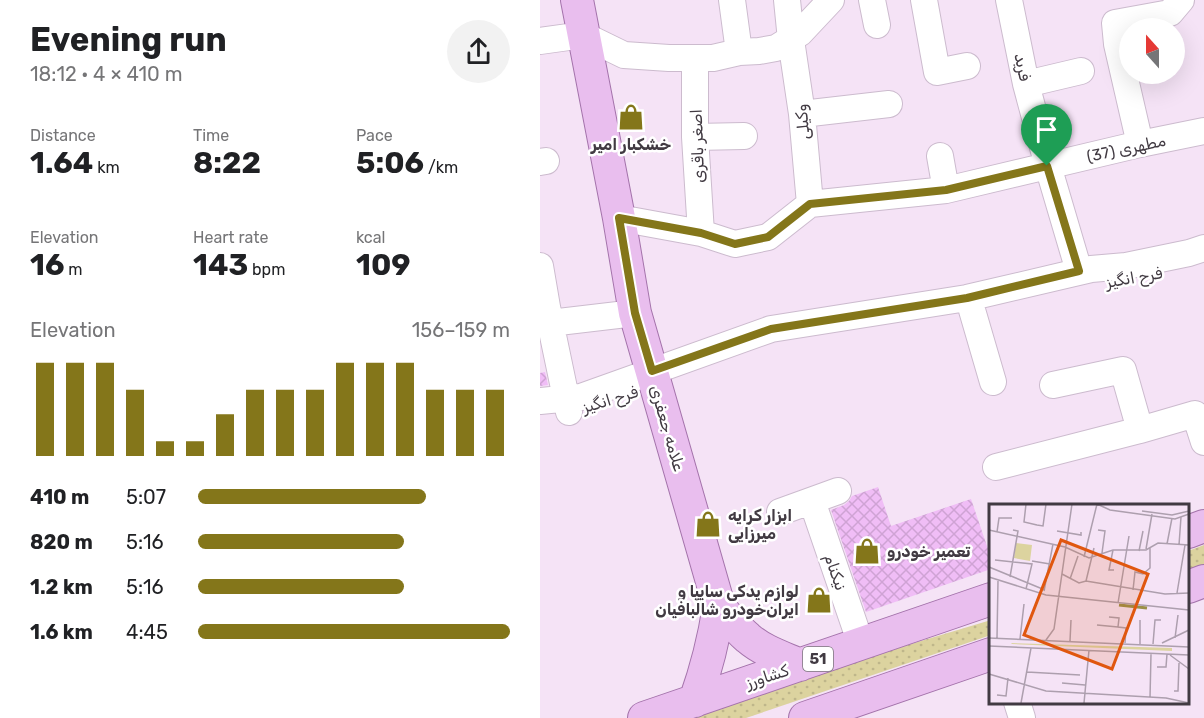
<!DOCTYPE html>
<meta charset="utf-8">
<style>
:root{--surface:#fff;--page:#f2f2f2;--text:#202124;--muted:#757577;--accent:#84761a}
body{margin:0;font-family:Rubik,Vazirmatn,sans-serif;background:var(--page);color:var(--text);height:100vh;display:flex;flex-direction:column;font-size:22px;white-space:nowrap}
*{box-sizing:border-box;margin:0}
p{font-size:20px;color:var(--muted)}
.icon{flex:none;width:33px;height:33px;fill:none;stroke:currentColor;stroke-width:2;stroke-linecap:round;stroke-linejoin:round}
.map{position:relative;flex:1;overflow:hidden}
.side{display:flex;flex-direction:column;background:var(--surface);width:540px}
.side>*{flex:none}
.needle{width:39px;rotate:339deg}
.buttons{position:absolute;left:579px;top:18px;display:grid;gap:12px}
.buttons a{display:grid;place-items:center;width:66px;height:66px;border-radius:50%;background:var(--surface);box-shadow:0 6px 24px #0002;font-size:30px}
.pin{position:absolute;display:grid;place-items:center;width:51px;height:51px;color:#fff;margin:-62px -26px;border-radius:50% 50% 50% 0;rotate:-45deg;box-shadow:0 0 6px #0007}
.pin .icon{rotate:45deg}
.round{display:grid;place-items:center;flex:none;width:63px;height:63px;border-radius:32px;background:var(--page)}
.head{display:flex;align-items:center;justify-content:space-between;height:102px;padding:0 30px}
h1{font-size:33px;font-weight:700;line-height:45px}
.figures{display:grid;grid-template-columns:repeat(3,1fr);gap:9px;height:102px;padding:6px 30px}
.figures div{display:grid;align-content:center}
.figures b{font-size:30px;font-weight:700}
.figures small{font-size:16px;font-weight:400}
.figures p{font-size:16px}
.chart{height:168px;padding:12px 30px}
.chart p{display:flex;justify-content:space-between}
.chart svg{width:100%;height:108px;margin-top:6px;stroke:var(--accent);stroke-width:6}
ul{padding:0 30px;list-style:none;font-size:20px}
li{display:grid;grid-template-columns:96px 72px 1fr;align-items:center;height:45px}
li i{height:15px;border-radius:8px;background:var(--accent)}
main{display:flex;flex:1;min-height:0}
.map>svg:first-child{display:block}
</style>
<main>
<section class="side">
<div class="head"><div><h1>Evening run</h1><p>18:12 · 4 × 410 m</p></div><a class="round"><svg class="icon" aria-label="share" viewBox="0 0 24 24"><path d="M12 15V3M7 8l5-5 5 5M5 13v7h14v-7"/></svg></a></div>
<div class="figures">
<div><p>Distance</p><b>1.64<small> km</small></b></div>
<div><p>Time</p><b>8:22</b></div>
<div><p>Pace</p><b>5:06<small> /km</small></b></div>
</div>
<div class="figures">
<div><p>Elevation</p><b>16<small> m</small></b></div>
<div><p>Heart rate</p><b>143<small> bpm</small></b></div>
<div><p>kcal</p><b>109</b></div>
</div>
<div class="chart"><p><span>Elevation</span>156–159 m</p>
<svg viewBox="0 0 160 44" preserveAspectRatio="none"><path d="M5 44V6M15 44V6M25 44V6M35 44V17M45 44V38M55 44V38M65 44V27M75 44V17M85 44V17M95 44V17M105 44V6M115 44V6M125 44V6M135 44V17M145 44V17M155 44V17"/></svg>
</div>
<ul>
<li><b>410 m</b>5:07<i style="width:73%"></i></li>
<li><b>820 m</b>5:16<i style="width:66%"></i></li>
<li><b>1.2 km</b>5:16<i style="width:66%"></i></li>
<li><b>1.6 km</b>4:45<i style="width:100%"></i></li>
</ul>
</section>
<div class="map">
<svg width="664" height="718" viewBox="0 0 664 718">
<defs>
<pattern id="grass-dots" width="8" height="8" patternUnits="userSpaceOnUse" patternTransform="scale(1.5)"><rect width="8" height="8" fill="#dcd39f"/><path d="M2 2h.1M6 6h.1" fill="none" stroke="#beb68a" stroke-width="1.8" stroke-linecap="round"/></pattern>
<pattern id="building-cross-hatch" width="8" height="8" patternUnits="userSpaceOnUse" patternTransform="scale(1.5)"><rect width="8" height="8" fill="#f0bdf6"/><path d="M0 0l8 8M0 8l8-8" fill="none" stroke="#cfa3d4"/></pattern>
</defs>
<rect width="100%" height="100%" fill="#f5e3f6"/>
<path fill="url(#grass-dots)" d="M 664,545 L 664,565 L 648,571 L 648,551 Z
M 451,620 L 451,635 L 206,718 L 143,718 L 351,650 Z"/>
<path fill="url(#building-cross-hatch)" d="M 5,372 L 8,385 L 0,386 L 0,373 Z
M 338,487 L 351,526 L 431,499 L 451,558 L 451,569 L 326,612 L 291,510 L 304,505 L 309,501 L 312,496 Z"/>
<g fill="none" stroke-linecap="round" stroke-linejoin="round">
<g stroke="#ccbbce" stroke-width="28">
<path id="minor" d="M 192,0 L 199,52
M 247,0 L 251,40 L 262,114 L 270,204
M 332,0 L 337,25
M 384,0 L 397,72 L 427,66
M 469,0 L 486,84 L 508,166 L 539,271
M 0,41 L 43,35 L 84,55 L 129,58 L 173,58 L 199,52 L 219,51 L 236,48 L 260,33 L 291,0
M 155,58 L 155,137 L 161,233
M 486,84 L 541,71
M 262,114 L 349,104
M 155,137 L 204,136
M 600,144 L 577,44 L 575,23 L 630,13 L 641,0
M 400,156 L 406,190
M 0,162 L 6,161
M 79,218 L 161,233 L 195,244 L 228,237 L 270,204 L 406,190 L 600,144 L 664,131
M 0,266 L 7,307 L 29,412
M 432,310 L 453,382
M 10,323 L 95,313
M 513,385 L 583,370 L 600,430 L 655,414 L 664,442
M 0,401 L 41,397 L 231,329 L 427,298 L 551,269 L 586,266 L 649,253 L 664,248
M 456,467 L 600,430
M 272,501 L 321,644
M 240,512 L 298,491
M 477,702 L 482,718"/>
</g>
<g stroke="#a473ab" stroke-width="34">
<path id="major" d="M 37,0 L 79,218 L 95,313 L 179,606 C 188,617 197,629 208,638 C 223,651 242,657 260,665
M 648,532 L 664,526
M 648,587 L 664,581
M 155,701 C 166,670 174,639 179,606
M 104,718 L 451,599
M 265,718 L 451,654"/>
</g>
<use href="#minor" stroke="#fff" stroke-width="26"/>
<use href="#major" stroke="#e9beee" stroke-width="32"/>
</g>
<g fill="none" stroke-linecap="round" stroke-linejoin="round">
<g stroke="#fff" stroke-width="12">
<path id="route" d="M 507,166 L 539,271 L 427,298 L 231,329 L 112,371 L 95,313 L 79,218 L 161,233 L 195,244 L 228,237 L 270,204 L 406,190 Z"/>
</g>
<use href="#route" stroke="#84761a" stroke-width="8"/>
</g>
<defs>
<g id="shop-bare" transform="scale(2.07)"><path d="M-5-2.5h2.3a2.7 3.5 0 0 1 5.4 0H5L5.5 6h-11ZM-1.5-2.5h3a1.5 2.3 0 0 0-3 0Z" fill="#84761a" stroke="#fff" stroke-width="2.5" paint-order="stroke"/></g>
</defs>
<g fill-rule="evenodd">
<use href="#shop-bare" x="91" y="117"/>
<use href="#shop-bare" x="168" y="524"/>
<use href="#shop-bare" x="327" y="551"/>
<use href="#shop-bare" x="279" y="600"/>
</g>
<g text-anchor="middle" stroke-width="5" stroke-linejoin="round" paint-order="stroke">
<rect fill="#fff" stroke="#7a757b" stroke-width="1.5" x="263" y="647" width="30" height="24" rx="4.5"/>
<g font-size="15" font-weight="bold" fill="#413a42">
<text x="278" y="664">51</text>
</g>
<g font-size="16" fill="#413a42" stroke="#fff">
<text transform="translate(483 67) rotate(78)" y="6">فرید</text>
<text transform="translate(262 122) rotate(-96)" y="6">وکیلی</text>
<text transform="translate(157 146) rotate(-92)" y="6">اصغر باقری</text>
<text transform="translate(586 148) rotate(-12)" y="6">مطهری (37)</text>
<text transform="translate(594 277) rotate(-10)" y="6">فرح انگیز</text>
<text transform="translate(70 399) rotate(-17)" y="6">فرح انگیز</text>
<text transform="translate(128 428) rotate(74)" y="6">علامه جعفری</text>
<text transform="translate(296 572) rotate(71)" y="6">نیکنام</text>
<text transform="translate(227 676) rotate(-18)" y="6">کشاورز</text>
</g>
<g font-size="16" font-weight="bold" fill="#413a42" stroke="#fff" text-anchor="start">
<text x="91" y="150" text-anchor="middle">خشکبار امیر</text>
<text x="188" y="521">ابزار کرایه<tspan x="188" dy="18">میرزایی</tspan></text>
<text x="347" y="557">تعمیر خودرو</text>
<text x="259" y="597" text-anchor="end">لوازم یدکی سایپا و<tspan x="259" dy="18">ایران‌خودرو شالبافیان</tspan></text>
</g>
</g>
<g transform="translate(449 504)">
<rect width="200" height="200" fill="#f5e3f6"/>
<path d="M 22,139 L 183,144 L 183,147 L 23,140 Z" fill="#dcd39f"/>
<path d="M 27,39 L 43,41 L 41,57 L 25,54 Z" fill="#dcd39f"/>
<path fill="none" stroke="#9b8f46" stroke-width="3" d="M 130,101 L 158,104"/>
<path fill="none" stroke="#ad9fae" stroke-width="1.5" d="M 37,0 L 35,18 L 48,21M 108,0 L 121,6 L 186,15 L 200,10M 153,7 L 183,11 L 200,7M 48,21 L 54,22 L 57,0M 0,26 L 76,43 L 100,54 L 124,46 L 157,46 L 169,39 L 200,41M 109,26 L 116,27 L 113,49M 68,27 L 92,31 L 92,28M 8,28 L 10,14 L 23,14M 178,40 L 183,14M 190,41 L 192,13M 157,45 L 163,10M 124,46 L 120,66 L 125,66M 150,47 L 154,27M 95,53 L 108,0M 6,56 L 43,60 L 37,85M 43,57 L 61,60M 0,63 L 56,86M 73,70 L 90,79 L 97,77 L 176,90 L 200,89M 0,73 L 57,91 L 200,106M 21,73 L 29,27 L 24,26M 81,75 L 89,52M 97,77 L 105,44M 144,86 L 146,68 L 154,70 L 161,64 L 161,44M 55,87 L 64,40M 188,89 L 196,41M 129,99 L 140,32M 120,113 L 130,114 L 129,123 L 137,124 L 136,139M 108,121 L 129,123M 0,134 L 200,143M 8,134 L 9,77M 186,134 L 189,111M 31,135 L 35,100M 57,136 L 65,125 L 83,0M 81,137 L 82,116M 173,139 L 200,126M 151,140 L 151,116M 164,140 L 166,116 L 172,116M 0,142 L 200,151M 181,151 L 200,165M 168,163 L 177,163 L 178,150M 38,168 L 91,171M 0,170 L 57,187 L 177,194 L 200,199M 73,179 L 96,181M 185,187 L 189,187 L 190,159M 8,191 L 17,192 L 19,174M 161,194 L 162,150M 32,199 L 42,144M 95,199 L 100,146"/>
<path fill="#e0570f" fill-opacity="0.15" stroke="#e0570f" stroke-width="3" d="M 72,36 L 159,70 L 123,165 L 35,131 Z"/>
<rect width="200" height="200" fill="none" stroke="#413a42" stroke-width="3"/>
</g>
</svg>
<div class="buttons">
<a><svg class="needle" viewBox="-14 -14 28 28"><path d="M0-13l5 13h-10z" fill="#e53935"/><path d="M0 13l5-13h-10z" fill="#757577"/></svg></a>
</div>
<div class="pin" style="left:507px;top:166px;background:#1e9e55"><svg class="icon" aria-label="arrive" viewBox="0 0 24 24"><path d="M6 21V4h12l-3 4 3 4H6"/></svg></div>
</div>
</main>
